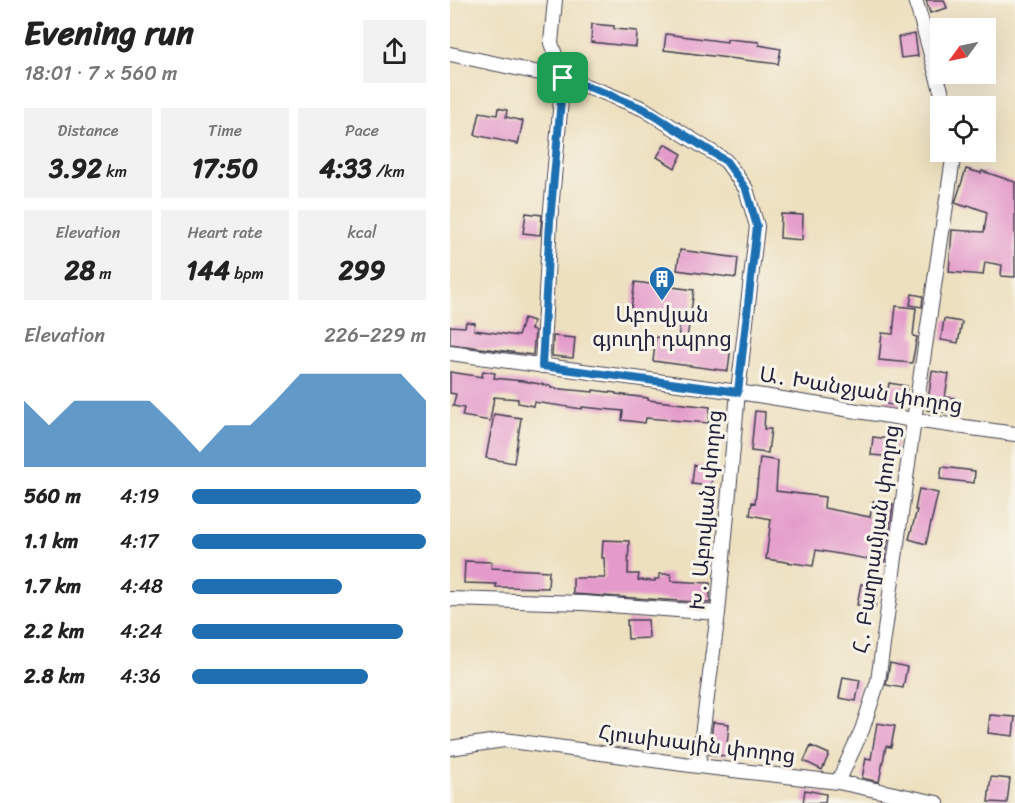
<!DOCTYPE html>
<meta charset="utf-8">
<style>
:root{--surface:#fff;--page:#f2f2f2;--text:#222;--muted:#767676;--accent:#1f6fb2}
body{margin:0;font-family:Sriracha,"Noto Sans Armenian",sans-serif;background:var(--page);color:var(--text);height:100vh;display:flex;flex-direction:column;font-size:22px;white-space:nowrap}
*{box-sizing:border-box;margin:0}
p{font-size:20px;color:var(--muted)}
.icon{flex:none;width:33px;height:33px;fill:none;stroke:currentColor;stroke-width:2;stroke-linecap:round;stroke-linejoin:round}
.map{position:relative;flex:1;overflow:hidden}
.side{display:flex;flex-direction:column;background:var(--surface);width:450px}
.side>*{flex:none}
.needle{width:39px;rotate:237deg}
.tools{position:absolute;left:480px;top:18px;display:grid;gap:12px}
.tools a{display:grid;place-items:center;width:66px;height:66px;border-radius:0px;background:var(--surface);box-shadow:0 6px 24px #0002;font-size:30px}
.pin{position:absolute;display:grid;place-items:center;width:51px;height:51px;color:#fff;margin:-26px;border-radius:12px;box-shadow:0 3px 9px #0006}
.round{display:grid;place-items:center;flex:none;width:63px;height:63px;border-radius:0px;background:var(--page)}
.overview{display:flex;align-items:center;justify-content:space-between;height:102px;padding:0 24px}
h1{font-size:33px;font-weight:700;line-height:45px}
.figures{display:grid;grid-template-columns:repeat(3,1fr);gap:9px;height:102px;padding:6px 24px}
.figures div{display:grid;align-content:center;border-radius:0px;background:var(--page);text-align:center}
.figures b{font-size:26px;font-weight:700}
.figures small{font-size:16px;font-weight:400}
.figures p{font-size:16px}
.chart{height:168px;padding:12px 24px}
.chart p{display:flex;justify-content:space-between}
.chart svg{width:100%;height:108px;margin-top:6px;fill:var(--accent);opacity:.7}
ul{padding:0 24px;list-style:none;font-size:20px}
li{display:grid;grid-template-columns:96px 72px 1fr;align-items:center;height:45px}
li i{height:15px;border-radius:8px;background:var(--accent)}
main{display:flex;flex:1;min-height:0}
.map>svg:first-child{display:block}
</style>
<main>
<section class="side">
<div class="overview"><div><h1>Evening run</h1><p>18:01 · 7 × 560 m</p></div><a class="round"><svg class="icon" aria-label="share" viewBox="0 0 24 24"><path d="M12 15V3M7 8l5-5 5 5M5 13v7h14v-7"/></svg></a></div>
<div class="figures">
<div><p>Distance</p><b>3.92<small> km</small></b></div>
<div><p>Time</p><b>17:50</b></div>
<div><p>Pace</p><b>4:33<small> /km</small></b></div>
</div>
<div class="figures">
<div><p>Elevation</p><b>28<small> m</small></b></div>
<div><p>Heart rate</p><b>144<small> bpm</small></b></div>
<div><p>kcal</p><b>299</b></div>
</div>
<div class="chart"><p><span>Elevation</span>226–229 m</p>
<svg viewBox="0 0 160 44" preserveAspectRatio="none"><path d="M0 44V17L10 27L20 17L30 17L40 17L50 17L60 27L70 38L80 27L90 27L100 17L110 6L120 6L130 6L140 6L150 6L160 17V44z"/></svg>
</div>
<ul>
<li><b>560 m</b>4:19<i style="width:98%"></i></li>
<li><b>1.1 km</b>4:17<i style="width:100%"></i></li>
<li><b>1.7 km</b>4:48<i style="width:64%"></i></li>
<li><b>2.2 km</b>4:24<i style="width:90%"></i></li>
<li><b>2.8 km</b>4:36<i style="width:75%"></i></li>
</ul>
</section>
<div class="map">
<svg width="565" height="803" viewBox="0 0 565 803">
<rect width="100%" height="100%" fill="#f7f3e8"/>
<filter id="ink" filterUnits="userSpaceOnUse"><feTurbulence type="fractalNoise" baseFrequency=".0167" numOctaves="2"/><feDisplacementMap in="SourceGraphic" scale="12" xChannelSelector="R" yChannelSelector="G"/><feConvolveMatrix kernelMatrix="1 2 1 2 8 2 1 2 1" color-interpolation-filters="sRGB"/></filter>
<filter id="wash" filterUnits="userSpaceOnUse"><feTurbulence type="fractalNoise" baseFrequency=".008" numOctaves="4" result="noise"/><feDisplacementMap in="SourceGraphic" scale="24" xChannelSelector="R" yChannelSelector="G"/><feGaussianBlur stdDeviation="1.35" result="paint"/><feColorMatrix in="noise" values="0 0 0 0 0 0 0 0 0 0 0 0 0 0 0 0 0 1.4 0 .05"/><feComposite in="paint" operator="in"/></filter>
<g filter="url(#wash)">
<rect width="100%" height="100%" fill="#ede0bf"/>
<g id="blocks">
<path fill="#e49bcb" d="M 476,0 L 494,0 L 497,8 L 480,13 Z
M 142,24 L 164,26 L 164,29 L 187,31 L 186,47 L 141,42 Z
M 216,34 L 277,42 L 277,39 L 309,42 L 309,45 L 331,49 L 328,64 L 214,50 Z
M 465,34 L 468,56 L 451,58 L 448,37 Z
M 48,108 L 57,110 L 56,117 L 73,121 L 68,144 L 25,135 L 30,112 L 47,115 Z
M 215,144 L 232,154 L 225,168 L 207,157 Z
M 516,169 L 531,173 L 532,171 L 565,182 L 565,277 L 551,276 L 552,265 L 535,262 L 533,275 L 499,272 L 502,230 L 534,232 L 537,212 L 518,205 L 517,207 L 505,203 Z
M 76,213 L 92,215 L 90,235 L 73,233 Z
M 331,214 L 353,215 L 352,240 L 330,238 Z
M 230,250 L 288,258 L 286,278 L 227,270 Z
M 185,282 L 244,290 L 237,339 L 281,345 L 278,371 L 203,361 L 206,337 L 228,340 L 230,322 L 180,315 Z
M 462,294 L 473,296 L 472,307 L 460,305 Z
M 446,306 L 466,308 L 463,336 L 467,337 L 462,363 L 429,360 L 432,333 L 443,334 Z
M 74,318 L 83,321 L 81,330 L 85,331 L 83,355 L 0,344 L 0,326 L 15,327 L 16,322 L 25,323 L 24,330 L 68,336 Z
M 494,319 L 512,322 L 508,343 L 491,340 Z
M 103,336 L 125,338 L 123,358 L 102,356 Z
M 33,371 L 45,373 L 44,378 L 73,381 L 101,386 L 101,388 L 143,392 L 143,390 L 166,393 L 166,394 L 198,398 L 198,400 L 260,407 L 259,423 L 196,418 L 195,423 L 172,420 L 173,411 L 132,407 L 132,409 L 84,402 L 83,406 L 68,403 L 68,399 L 44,397 L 40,421 L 12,416 L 14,408 L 3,406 L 6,394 L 0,393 L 0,372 L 32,377 Z
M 482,371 L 499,374 L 495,397 L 505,398 L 503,413 L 477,410 Z
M 439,383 L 457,386 L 453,407 L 436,404 Z
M 305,411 L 315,412 L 314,429 L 321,429 L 318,453 L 301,451 Z
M 44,414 L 71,418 L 64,463 L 36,458 Z
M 423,437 L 447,440 L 445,457 L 421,455 Z
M 310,458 L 328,461 L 326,491 L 375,497 L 374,508 L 420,517 L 423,501 L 443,504 L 435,562 L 366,550 L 363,566 L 316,559 L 321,519 L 300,515 L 302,502 L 305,503 Z
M 244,465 L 263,467 L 261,486 L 242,484 Z
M 492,467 L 525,471 L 524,483 L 490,479 Z
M 469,489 L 488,493 L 476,544 L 459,539 L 467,510 L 465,510 Z
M 153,540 L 179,541 L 178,574 L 189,574 L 188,580 L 205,581 L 205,579 L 209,579 L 209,574 L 221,574 L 221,581 L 260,583 L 260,603 L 123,594 L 123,578 L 155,578 L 154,558 L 152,558 Z
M 15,561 L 42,562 L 41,568 L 99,571 L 98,588 L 46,587 L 46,584 L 14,583 Z
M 411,584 L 428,587 L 425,608 L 407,605 Z
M 177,620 L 198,620 L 199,638 L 178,639 Z
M 440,663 L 457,667 L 453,688 L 436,685 Z
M 393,677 L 410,680 L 406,701 L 389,698 Z
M 540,715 L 565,717 L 563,736 L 538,733 Z
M 263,722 L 279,724 L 276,756 L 259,754 Z
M 427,723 L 445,726 L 441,747 L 436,746 L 429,782 L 412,778 L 416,758 L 421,759 Z
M 361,746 L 379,754 L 372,770 L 354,761 Z
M 541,777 L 560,779 L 557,803 L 538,802 Z
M 355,790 L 376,794 L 375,803 L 353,803 Z"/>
</g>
</g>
<g filter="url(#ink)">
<use href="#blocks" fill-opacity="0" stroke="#403e4f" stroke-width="1.5"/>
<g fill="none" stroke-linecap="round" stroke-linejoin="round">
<g stroke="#403e4f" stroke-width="16">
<path id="minor" d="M 465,0 C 477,35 484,71 496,106
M 0,54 L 113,78 L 150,91 L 194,109 L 276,161 L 296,189 L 307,226 L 288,392 L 268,613 L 248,766
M 0,353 L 288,392 L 464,420 L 565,434
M 92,366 L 100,221 L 113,78 L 101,43 L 105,0
M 0,599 L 133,603 L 268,613
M 0,748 L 54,740 L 248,766 L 388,782 L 487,803
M 388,782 L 412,730 L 428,681 L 464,420 L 504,152"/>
</g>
<use href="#minor" stroke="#fff" stroke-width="14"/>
</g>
</g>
<g fill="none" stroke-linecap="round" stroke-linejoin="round" filter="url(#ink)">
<g stroke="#fff" stroke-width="12">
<path id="route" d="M 113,78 L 150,91 L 194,109 L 276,161 L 296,189 L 307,226 L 288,392 L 92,366 L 100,221 Z"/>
</g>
<use href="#route" stroke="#1f6fb2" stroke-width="8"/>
</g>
<defs>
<g id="building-pin" transform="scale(1.35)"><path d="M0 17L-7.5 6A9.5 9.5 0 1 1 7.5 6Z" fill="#1f6fb2" stroke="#f7f3e8"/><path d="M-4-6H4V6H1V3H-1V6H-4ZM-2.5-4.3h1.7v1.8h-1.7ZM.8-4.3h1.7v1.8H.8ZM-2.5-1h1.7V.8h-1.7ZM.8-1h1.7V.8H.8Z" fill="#fff"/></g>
</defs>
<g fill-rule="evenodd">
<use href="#building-pin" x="212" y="279"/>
</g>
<g text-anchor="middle" stroke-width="6" stroke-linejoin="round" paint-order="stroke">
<g font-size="21" fill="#22223b" stroke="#f7f3e8">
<text x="212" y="322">Աբովյան<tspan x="212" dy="24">գյուղի դպրոց</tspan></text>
</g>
<g font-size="21" fill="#22223b" stroke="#f7f3e8">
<text transform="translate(411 390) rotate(9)" y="7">Ա․ Խանջյան փողոց</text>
<text transform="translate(256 510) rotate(-85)" y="7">Խ․ Աբովյան փողոց</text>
<text transform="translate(426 539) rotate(-82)" y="7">Հ․ Բաղրամյան փողոց</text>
<text transform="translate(247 744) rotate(7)" y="7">Հյուսիսային փողոց</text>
</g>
</g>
</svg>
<div class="tools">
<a><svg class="needle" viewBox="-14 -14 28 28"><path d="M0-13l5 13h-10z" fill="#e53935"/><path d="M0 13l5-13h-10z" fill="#767676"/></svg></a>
<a><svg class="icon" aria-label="locate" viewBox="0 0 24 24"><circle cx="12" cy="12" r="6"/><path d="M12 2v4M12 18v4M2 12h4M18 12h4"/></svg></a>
</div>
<div class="pin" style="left:113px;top:78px;background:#1e9e55"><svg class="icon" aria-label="arrive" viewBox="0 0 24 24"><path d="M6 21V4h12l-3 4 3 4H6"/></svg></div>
</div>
</main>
